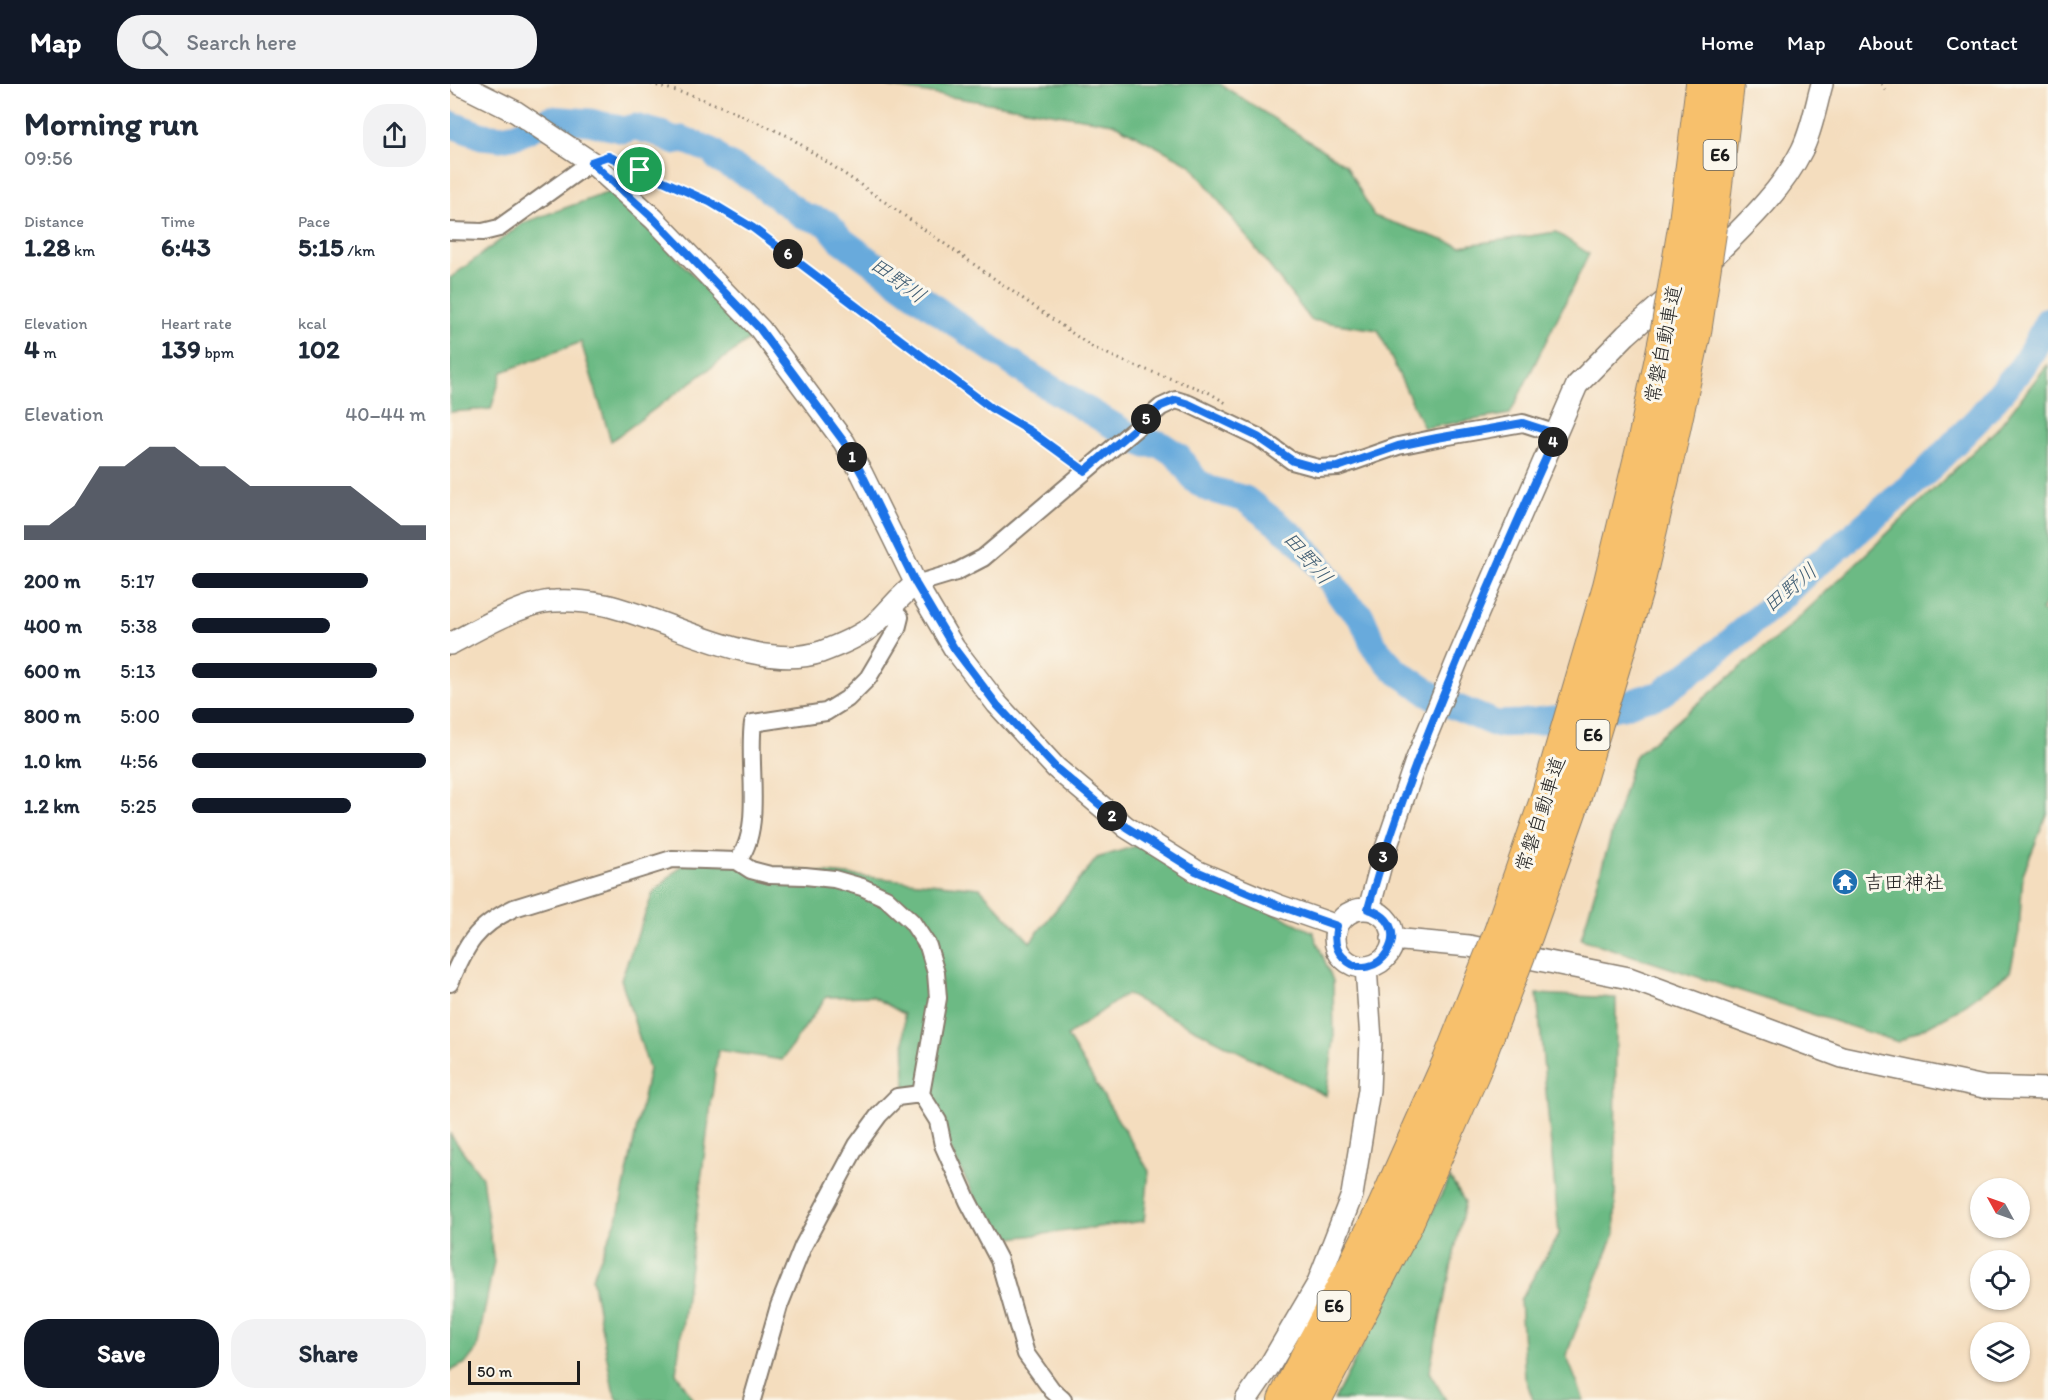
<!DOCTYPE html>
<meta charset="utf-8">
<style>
:root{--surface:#fff;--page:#f2f2f3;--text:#1f2937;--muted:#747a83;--accent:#111827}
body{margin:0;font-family:Itim,"Klee One",sans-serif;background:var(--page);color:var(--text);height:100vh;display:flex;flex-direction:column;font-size:22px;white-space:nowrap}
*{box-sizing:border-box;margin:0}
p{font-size:20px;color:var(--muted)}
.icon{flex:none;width:33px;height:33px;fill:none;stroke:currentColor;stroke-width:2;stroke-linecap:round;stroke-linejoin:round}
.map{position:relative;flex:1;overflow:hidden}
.sheet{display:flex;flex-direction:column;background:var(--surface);width:450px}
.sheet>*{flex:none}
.needle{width:39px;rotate:310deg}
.tools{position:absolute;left:1520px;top:1094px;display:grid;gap:12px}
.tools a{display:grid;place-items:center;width:60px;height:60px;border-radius:50%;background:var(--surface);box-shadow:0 2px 4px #0004;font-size:30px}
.scale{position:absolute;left:18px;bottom:15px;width:112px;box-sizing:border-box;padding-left:6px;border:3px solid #1c1c1c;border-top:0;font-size:16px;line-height:21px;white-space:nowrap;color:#1c1c1c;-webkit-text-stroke:4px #fbf7ec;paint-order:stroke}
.pin{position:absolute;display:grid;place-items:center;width:51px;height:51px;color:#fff;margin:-26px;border:3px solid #fff;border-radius:50%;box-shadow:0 2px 6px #0007}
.km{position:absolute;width:30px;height:30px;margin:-15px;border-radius:50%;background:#222;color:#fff;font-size:16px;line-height:30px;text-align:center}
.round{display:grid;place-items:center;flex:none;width:63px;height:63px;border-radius:24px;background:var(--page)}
.headline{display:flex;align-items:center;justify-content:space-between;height:102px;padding:0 24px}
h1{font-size:33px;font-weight:700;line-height:45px}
.stats{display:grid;grid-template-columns:repeat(3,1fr);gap:9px;height:102px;padding:6px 24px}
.stats div{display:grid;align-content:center}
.stats b{font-size:26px;font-weight:700}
.stats small{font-size:16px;font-weight:400}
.stats p{font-size:16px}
.chart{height:168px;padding:12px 24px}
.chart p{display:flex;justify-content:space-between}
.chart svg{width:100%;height:108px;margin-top:6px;fill:var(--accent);opacity:.7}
.action{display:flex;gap:12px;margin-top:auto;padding:12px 24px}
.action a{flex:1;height:69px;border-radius:24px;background:var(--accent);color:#fff;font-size:24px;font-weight:700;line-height:69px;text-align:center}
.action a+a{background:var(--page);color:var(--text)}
ul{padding:0 24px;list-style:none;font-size:20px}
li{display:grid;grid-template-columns:96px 72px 1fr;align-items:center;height:45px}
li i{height:15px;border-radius:8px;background:var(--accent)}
header{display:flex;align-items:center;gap:36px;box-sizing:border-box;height:84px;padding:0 30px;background:var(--accent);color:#fff}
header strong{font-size:28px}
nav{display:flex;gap:33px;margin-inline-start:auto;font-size:21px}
.search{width:420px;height:54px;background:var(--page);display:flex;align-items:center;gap:15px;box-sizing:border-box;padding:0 21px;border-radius:24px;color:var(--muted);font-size:22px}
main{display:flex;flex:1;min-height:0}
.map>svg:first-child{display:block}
</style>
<header>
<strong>Map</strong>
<div class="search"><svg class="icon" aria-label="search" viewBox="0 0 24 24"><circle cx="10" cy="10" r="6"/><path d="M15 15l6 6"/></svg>Search here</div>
<nav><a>Home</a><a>Map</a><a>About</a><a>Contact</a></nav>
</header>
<main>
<section class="sheet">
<div class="headline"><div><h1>Morning run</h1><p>09:56</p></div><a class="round"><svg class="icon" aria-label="share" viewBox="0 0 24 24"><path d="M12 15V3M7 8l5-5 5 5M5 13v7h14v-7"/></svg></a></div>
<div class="stats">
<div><p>Distance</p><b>1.28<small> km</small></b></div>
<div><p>Time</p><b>6:43</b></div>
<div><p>Pace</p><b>5:15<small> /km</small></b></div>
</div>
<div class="stats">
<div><p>Elevation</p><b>4<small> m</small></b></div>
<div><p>Heart rate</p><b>139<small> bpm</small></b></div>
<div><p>kcal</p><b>102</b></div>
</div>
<div class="chart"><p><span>Elevation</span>40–44 m</p>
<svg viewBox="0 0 160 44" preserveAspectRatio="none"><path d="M0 44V38L10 38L20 30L30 14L40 14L50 6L60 6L70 14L80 14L90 22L100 22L110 22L120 22L130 22L140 30L150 38L160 38V44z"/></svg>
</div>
<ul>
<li><b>200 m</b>5:17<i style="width:75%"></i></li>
<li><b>400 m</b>5:38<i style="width:59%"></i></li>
<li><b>600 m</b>5:13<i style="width:79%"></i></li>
<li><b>800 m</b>5:00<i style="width:95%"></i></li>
<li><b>1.0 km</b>4:56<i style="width:100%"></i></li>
<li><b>1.2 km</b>5:25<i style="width:68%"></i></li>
</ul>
<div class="action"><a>Save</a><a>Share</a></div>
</section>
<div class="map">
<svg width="1598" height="1316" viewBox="0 0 1598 1316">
<rect width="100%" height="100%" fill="#fbf7ec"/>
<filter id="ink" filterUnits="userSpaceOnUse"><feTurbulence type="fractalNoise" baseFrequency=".0167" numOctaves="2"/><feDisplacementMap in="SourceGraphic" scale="12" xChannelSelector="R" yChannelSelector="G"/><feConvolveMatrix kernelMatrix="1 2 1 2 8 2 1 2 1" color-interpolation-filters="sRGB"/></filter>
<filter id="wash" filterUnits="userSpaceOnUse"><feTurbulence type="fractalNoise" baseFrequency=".008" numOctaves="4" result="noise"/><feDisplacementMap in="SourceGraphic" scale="24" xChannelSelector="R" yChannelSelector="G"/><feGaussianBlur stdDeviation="1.35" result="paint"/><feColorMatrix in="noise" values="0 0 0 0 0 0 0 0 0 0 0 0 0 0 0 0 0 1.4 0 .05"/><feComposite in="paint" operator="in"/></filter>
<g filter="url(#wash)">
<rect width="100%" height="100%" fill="#f4ddbe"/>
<path fill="#6cba84" stroke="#446b50" stroke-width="1.5" d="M 435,0 L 770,0 L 896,81 L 924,132 L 1010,162 L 1106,148 L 1139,170 L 1060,330 L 974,344 L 928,246 L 861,236 L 741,81 L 663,39 L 439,3 Z
M 162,107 L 303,253 L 161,357 L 131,258 L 52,288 L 41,325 L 0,328 L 0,194 L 73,139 Z
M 1598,280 L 1598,516 L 1591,527 L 1598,530 L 1598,728 L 1573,790 L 1569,848 L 1560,888 L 1506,927 L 1448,958 L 1131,855 L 1184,673 L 1338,544 L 1547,345 Z
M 689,761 L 863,848 L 883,897 L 884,956 L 876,1012 L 676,910 L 617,952 L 699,1087 L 694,1137 L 547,1156 L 498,1061 L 493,1034 L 455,1004 L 454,930 L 422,912 L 376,913 L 332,976 L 268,966 L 226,1289 L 244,1316 L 168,1316 L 163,1306 L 142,1194 L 168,1132 L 199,985 L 171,895 L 203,809 L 236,777 L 285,780 L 530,804 L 580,858 L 647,774 Z
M 1087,910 L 1166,914 L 1165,1149 L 1116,1271 L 1134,1316 L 1083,1316 L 1075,1293 L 1070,1216 L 1109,1150 Z
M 0,1050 L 32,1093 L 44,1178 L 27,1265 L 16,1279 L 0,1287 Z
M 1000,1094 L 1015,1118 L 979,1288 L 996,1316 L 884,1316 Z"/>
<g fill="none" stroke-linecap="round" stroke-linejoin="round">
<path stroke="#67aadc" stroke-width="27" d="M 0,40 L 32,52 L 51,54 L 67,51 L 100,35 L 140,38 L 174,46 L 185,43 L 211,50 L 223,57 L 232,55 L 262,67 L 269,76 L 302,93 L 352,131 L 377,139 L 390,155 L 509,242 L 584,294 L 694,360 L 710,360 L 727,371 L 746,397 L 759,405 L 795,415 L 848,456 L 870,482 L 895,518 L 911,532 L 924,562 L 945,586 L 991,617 L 1046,640 L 1071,639 L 1111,634 L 1173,622 L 1192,615 L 1209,611 L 1259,575 L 1326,518 L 1365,481 L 1379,472 L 1473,391 L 1528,335 L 1572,283 L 1584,264 L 1598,236"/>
</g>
</g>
<g filter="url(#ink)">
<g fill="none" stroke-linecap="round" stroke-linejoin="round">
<g stroke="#887c6d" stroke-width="20">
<path id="minor" d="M 0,147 L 33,148 L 49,144 L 141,78
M 466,500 L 506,488 L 533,474 L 711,323 L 726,316 L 739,320 L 808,353 L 842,377 L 868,384 L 888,383 L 948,362 L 987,354 L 1073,339 L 1107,350
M 287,777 C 314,747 297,679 303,639 L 376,628 L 397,615 L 418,594 L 447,545 L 450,533 L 440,523
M 0,899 C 16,861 25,843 64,824 L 222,775 L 287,777 L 301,786 L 320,791 L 355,792 L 384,795 L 412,803 L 436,814 L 462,838 L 478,862 L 486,889 L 488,914 L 471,1010 L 488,1037 L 493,1061 L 518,1117 L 549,1176 L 576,1270 L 602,1306 L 613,1316
M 302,1316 L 329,1222 L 353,1162 L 407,1061 L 429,1031 L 447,1013 L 471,1010"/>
</g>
<g stroke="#887c6d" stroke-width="24">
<path id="tertiary" d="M 10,0 L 66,28 L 141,78 L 204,135 L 310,245 L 394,358 L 412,390 L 466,500 L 504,564 L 547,620 L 606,684 L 676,743 L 746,787 L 827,821 L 887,842
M 1254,182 C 1289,146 1329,112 1352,66 C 1362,46 1366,21 1372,0
M 0,560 C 27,546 76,517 105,517 C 121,516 139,518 155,521 C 218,535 307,589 371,568 C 387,562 406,554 420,544 C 437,531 447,513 466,500
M 919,825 L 933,773 L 966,677 L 1008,575 L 1127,301 L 1176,251 L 1226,207
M885 854a29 29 0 1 1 58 0a29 29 0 1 1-58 0Z
M 942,855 L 1019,862 L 1179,894 L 1392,973 L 1534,1003 L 1598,1005
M 796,1316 L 820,1281 L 867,1201 L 902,1111 L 919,1006 L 921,956 L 916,883"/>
</g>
<g stroke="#887c6d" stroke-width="34">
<path id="motorway" d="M 1235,138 L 1252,0
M 1261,142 L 1278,0
M 834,1316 L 932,1127
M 865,1316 L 957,1139"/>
</g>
<path stroke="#887c6d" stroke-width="3" stroke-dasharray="1.5 4.5" stroke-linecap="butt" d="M 201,0 L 241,11 L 275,24 L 338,52 L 402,95 L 642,263 L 680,280 L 758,308 L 776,319
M 1431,0 L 1437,9
M 165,75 L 260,118 L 303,144 L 541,324 L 580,347 L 623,378"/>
<use href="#minor" stroke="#fff" stroke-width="16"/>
<use href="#tertiary" stroke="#fff" stroke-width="21"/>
<use href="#motorway" stroke="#f7c06c" stroke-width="32"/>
<g stroke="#887c6d" stroke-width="34" stroke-linecap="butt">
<path id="motorway-bridge" d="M 932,1127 L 999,977 L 1050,848 L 1097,713 L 1159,502 L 1193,361 L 1218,240 L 1235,138
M 957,1139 L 1024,987 L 1077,850 L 1122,722 L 1186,509 L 1218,373 L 1245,248 L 1261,142"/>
</g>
<use href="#motorway-bridge" stroke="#f7c06c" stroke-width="32"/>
</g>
</g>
<g fill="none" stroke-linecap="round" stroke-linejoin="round" filter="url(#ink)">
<g stroke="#fff" stroke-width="12">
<path id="route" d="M 158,72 L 260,118 L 303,144 L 541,324 L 580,347 L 635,387 L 711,322 L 726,316 L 739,320 L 808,353 L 843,377 L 868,384 L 888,383 L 948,362 L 987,354 L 1073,339 L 1107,350 C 1079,410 1053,470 1027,530 C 986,627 946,724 918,825 C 971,841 925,908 893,873 C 884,864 884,853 887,842 L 827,821 L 746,787 L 676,743 L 606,684 L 547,621 L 504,564 L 466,500 L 412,390 L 394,358 L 310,245 L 204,135 L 141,78 Z"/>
</g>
<use href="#route" stroke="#1a73e8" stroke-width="8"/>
</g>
<defs>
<g id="temple-disc" transform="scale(1.35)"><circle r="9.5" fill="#1f6fb2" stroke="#fbf7ec"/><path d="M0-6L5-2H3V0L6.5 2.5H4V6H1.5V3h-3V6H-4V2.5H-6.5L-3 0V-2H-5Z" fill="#fff"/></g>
</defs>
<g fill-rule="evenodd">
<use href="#temple-disc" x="1395" y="798"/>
</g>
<g text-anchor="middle" stroke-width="6" stroke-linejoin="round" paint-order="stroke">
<g fill="#fbf7ec" stroke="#5f5e5a" stroke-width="1.5">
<rect x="1253.5" y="56" width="33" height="30" rx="4.5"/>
<rect x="1126.5" y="636" width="33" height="30" rx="4.5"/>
<rect x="867.5" y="1207" width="33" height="30" rx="4.5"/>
</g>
<g font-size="18" font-weight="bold" fill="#1c1c1c">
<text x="1270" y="77">E6</text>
<text x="1143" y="657">E6</text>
<text x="884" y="1228">E6</text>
</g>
<g font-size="20" fill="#1c1c1c" stroke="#fbf7ec">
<text transform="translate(1213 260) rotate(-79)" y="7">常磐自動車道</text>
<text transform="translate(1090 730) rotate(-72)" y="7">常磐自動車道</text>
</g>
<g font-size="20" fill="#1c1c1c" stroke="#fbf7ec" text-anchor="start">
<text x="1414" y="805">吉田神社</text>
</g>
<g font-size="21" font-style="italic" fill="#3e5c72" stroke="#fbf7ec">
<text transform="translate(448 196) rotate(36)" y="7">田野川</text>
<text transform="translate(858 474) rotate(49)" y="7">田野川</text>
<text transform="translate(1340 504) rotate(-40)" y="7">田野川</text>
</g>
</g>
</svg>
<div class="tools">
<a><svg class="needle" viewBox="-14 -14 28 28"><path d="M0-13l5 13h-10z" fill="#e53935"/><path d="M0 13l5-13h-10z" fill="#747a83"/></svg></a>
<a><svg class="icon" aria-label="locate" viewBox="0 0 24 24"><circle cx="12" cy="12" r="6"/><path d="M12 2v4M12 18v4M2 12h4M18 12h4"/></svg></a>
<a><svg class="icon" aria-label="layers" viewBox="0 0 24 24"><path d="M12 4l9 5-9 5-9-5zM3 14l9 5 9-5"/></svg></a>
</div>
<div class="scale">50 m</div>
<div class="pin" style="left:190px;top:86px;background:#1e9e55"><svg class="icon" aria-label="arrive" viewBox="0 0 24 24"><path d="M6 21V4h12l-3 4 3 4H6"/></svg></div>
<b class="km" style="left:402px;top:373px">1</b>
<b class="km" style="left:662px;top:732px">2</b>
<b class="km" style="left:933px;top:773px">3</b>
<b class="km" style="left:1103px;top:358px">4</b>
<b class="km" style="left:696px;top:335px">5</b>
<b class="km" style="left:338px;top:170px">6</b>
</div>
</main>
